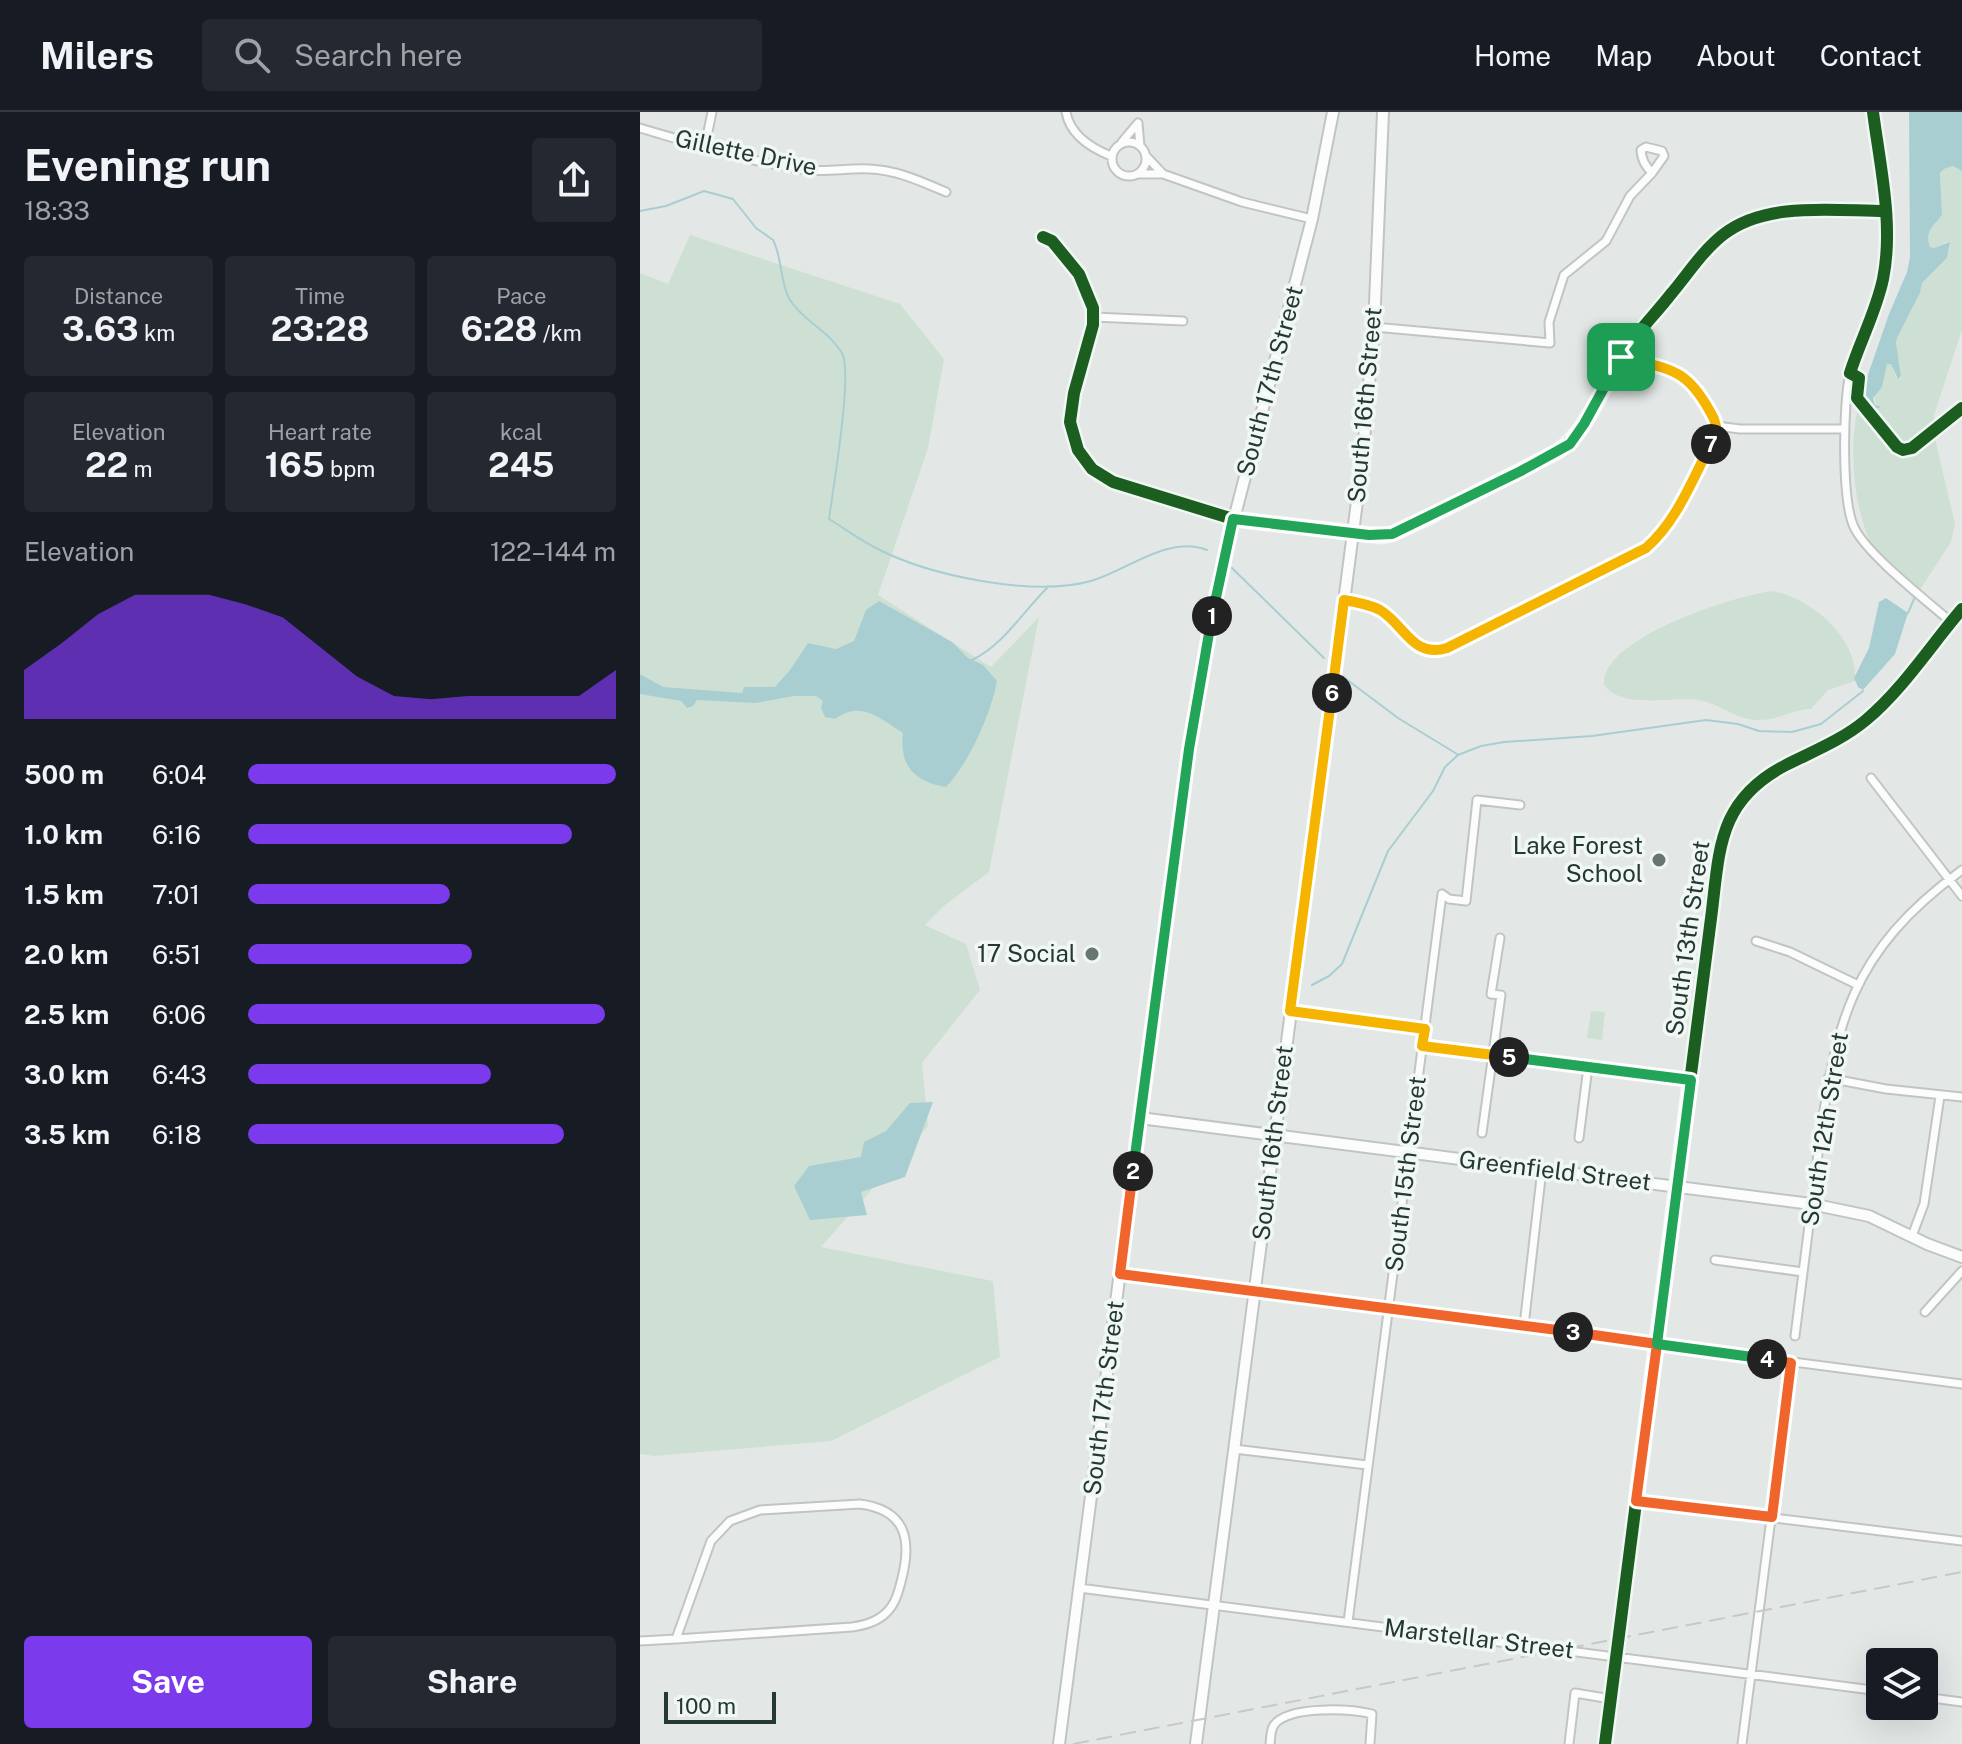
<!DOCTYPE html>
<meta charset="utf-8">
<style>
:root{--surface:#171b24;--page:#242831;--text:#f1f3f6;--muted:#9ea1a6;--line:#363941;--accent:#7c3aed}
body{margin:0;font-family:"Public Sans",sans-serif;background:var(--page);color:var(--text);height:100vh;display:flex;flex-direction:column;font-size:30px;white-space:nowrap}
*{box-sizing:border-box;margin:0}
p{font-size:26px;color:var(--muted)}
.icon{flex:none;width:44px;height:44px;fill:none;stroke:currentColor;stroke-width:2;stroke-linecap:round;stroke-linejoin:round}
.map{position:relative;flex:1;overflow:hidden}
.panel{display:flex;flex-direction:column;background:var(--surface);width:640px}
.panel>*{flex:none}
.tools{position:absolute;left:1226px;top:1536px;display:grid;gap:16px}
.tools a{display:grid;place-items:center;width:72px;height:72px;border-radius:8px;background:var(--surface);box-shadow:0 8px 32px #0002;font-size:40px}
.scale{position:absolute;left:24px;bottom:20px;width:112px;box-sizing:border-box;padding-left:8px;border:4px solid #243932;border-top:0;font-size:22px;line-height:28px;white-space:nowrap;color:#243932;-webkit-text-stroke:6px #f1f7f4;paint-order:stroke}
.pin{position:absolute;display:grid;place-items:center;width:68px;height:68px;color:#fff;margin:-34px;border-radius:16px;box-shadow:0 4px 12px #0006}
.km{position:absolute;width:40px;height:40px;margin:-20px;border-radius:50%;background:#222;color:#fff;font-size:22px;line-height:40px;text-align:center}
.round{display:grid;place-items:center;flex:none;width:84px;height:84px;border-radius:8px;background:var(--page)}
.overview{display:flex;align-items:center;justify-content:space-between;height:136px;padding:0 24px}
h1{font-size:44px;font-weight:700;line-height:60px}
.stats{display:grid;grid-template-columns:repeat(3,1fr);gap:12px;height:136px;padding:8px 24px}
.stats div{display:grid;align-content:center;border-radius:8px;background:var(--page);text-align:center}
.stats b{font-size:34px;font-weight:700}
.stats small{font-size:22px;font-weight:400}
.stats p{font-size:22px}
.chart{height:224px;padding:16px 24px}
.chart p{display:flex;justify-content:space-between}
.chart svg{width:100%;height:144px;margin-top:8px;fill:var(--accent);opacity:.7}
.button{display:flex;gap:16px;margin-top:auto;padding:16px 24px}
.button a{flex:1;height:92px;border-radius:8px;background:var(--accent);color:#fff;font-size:32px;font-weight:700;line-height:92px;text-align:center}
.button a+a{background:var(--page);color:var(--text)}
ul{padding:0 24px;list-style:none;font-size:26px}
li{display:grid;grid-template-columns:128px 96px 1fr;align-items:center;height:60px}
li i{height:20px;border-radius:10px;background:var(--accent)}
header{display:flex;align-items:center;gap:48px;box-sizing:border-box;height:112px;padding:0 40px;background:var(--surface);border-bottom:2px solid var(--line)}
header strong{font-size:38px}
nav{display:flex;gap:44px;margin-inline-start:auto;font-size:28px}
.search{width:560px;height:72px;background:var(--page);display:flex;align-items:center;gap:20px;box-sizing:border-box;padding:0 28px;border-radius:8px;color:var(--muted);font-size:30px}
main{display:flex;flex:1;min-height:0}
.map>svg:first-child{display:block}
</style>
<header>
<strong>Milers</strong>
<div class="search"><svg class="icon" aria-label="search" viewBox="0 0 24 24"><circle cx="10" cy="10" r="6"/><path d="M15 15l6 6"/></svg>Search here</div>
<nav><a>Home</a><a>Map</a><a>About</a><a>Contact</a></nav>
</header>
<main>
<section class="panel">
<div class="overview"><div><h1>Evening run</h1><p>18:33</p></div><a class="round"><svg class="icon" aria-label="share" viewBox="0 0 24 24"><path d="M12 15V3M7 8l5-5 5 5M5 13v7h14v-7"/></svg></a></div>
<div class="stats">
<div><p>Distance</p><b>3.63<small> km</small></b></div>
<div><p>Time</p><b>23:28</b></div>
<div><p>Pace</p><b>6:28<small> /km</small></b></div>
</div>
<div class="stats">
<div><p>Elevation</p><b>22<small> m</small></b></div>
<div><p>Heart rate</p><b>165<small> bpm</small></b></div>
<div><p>kcal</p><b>245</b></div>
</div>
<div class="chart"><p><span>Elevation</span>122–144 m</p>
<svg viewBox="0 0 160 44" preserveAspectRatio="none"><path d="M0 44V29L10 21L20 12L30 6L40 6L50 6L60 9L70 13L80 22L90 31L100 37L110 38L120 37L130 37L140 37L150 37L160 29V44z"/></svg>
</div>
<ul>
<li><b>500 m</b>6:04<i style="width:100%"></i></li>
<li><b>1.0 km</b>6:16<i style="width:88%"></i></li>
<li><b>1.5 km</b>7:01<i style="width:55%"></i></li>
<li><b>2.0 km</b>6:51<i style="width:61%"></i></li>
<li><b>2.5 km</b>6:06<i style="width:97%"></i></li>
<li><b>3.0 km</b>6:43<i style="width:66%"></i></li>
<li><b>3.5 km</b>6:18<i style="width:86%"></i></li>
</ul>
<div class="button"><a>Save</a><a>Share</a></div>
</section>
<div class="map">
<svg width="1322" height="1632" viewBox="0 0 1322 1632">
<rect width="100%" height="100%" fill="#e3e8e6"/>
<path fill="#cee0d3" d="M 1313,54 L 1322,59 L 1322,218 L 1294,303 L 1296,331 L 1315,412 L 1311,430 L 1274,487 C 1262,474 1248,460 1238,445 C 1212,403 1206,328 1222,282 L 1223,286 L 1236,293 L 1234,284 L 1242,274 L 1247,252 L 1251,251 L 1256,265 L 1260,267 C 1263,252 1253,240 1257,226 L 1280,181 L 1282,171 L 1307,146 L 1310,133 L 1307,130 L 1294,136 L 1290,135 C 1284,119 1294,115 1302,102 L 1300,61 L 1304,57 Z
M 50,123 L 260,192 L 304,247 L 288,336 L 238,483 L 351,555 L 399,505 L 349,760 L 305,793 L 285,813 L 326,832 L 340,878 L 282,951 L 288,1014 L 181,1135 L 353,1169 L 360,1245 L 191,1329 L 14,1344 L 0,1342 L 0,161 L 28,172 Z
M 1132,479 C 1172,486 1219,527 1215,569 L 1188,578 L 1171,597 C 1152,597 1137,609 1117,608 C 1097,608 1080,592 1059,588 C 1033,584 982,598 964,573 C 960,526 1094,484 1132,479 Z
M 951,899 L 965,900 L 962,928 L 947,926 Z"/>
<path fill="#a9ced2" d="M 1269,0 L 1322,0 L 1322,59 L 1313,54 L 1304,57 L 1300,61 L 1302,103 C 1294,114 1284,119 1290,135 L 1294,136 L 1310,130 L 1307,146 L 1282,171 L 1280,181 L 1257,226 L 1256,231 L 1261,264 L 1258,267 L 1251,252 L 1247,252 L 1242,275 L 1233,286 L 1235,293 L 1241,295 L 1233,298 L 1222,280 L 1249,202 L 1267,160 L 1270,145 Z
M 1246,486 L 1268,501 L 1255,542 L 1223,578 L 1218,575 L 1214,566 L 1229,536 L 1239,490 Z
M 239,489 L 312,530 L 328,546 L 343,553 L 357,569 C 351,602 329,651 306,675 C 274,670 259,653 263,621 C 239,606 221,588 195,607 L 185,605 L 181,596 L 183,589 L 176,584 L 154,584 L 115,591 L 57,588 L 53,594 L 47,596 L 41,589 L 0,582 L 0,562 L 23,575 L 102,581 L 104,575 L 135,575 L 150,558 L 168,531 L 196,537 L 214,529 L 226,498 Z
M 293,990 L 265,1065 L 221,1080 L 227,1103 L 170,1108 L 154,1074 L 169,1054 L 221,1045 L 224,1030 L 246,1019 L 270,991 Z"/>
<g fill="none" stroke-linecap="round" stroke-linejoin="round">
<path stroke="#a9ced2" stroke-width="2" d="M 0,99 L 26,94 L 64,79 L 93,87 L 116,116 L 133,128 C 143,147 139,169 150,188 C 163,209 189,219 202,241 C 213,260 193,377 189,407 C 204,416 220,428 236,436 C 289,464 393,485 451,469 C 488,458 528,423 567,438
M 592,456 L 684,546
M 1268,501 L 1274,487
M 332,548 C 363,533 382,501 407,476
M 702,564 L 758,606 L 817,642
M 672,873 L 689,864 L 702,852 L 748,739 L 793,679 L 805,655 L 818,643 L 841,634 L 864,630 L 952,624 L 1066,608 L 1098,612 L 1119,619 L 1152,620 L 1181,612 L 1223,579"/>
<g stroke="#c0c5c3" stroke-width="11">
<path id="minor" d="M 426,0 C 430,23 451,36 471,44
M 1233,0 C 1239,50 1250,101 1245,151 C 1241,191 1219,223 1210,261 C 1203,290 1201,392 1215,417 C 1229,444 1286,488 1311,510
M 0,16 C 55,32 111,51 168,58 C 188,60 209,56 229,57 C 257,58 280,69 306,80
M472 47a17 17 0 1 1 34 0a17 17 0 1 1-34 0Z
M 482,30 L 498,11 L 500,34
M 65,34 L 72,0
M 1006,35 L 1022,39 L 1024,44 L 1012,61 C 1005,53 1002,49 1001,38 Z
M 497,62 L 523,62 L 506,44
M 523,62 L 602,90 L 672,107
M 403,125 L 412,129 L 439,162 L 453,196 L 453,213 L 434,281 L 430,310 L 438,338 L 452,357 L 473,370 L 593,407 L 742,424 L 752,422 L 789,405 L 917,340 C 947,319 960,281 978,250 C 992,225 1014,204 1031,182 C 1048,162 1063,138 1084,122 C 1127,89 1195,99 1245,99
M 454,205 L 543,209
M 734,215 L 910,231 L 909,210 L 924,163 L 966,129 L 990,84 L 1012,61
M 1076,314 L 1100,317 L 1205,317
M 704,488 C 717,490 730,492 741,500 C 762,513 771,541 799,538 L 1006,436 C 1038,408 1054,364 1074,327 C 1077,313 1073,304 1066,292 C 1045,255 1019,255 981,245
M 1231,666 L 1322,784
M 1116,829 L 1150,840 L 1218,873
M 650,899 L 785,917
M 782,934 L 1051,968
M 1188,966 L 1246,977 L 1322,985
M 842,1021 L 861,883 L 851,882 L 860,826
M 939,1026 L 948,955
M 1272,1124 L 1284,1092 L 1300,984
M 1075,1148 L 1163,1160
M 480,1162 L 1322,1272
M 1285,1200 L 1322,1159
M 884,1214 L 902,1057
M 1155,1224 C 1163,1163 1170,1103 1178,1042 C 1195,911 1210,840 1322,758
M 594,1337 L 727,1353
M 996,1389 L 1322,1429
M 220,1392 C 265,1398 272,1426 262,1466 C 259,1478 256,1491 247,1500 C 237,1510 225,1513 212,1515 L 36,1527 L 71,1429 L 90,1409 L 120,1398 Z
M 439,1476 L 1240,1579
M 708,1510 L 802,782 L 809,787 L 826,789 L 837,688 L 880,693
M 0,1529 L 36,1527
M 1284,1585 L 1322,1590
M 630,1632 C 631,1626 630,1619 634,1613 C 649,1593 711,1597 732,1602 L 730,1632
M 929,1632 L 935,1581 L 971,1587
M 965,1632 L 1070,814 C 1080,743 1074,690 1146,653 C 1174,639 1202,628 1226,608 C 1263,577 1291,533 1322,497
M 1102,1632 L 1151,1251"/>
</g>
<g stroke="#c0c5c3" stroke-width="14">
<path id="secondary" d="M 500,1006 L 1171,1092 L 1229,1104 L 1287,1132 L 1322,1145
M 419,1632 L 522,834 L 556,592 L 581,457 L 672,107 L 693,0
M 556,1632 L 722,351 L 734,215 L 743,0"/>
</g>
<use href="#minor" stroke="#fbfcfb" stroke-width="7"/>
<use href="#secondary" stroke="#fbfcfb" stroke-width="10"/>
<path stroke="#c7c9c9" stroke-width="2" stroke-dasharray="16 8" stroke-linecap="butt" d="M 433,1632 L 1322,1460"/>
<g stroke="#f1f7f4" stroke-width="17">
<path id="cycleway" d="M 1233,0 C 1240,54 1254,113 1243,167 C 1236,200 1220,229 1210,261 L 1219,266 L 1217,286 L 1257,335 L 1263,338 L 1272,336 L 1322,296
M 403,125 L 412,129 L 439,162 L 453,196 L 453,213 L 434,281 L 430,310 L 438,338 L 452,357 L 473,370 L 593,407 L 742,424 L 752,422 L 789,405 L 917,340 C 947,319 960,281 978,250 C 992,225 1014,204 1031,182 C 1048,162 1063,138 1084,122 C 1127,89 1195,99 1245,99
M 965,1632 L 1070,814 C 1080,743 1074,690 1146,653 C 1174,639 1202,628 1226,608 C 1263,577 1291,533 1322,497"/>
</g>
<use href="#cycleway" stroke="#1b5e20" stroke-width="12"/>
</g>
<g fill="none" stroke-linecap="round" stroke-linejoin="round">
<g stroke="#fff" stroke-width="16">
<path id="split-1" d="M 572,504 L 593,407 L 729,423 L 752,422 L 881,359 L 930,332 L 944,312 L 981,245"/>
</g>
<g stroke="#fff" stroke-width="16">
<path id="split-2" d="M 493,1059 L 549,637 L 572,504"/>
</g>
<g stroke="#fff" stroke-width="16">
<path id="split-3" d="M 493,1059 L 480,1162 L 933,1220"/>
</g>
<g stroke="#fff" stroke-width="16">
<path id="split-4" d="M 933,1220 L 1017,1232 L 996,1389 L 1132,1405 L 1151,1251 L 1127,1247"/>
</g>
<g stroke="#fff" stroke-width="16">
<path id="split-5" d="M 869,945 L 1051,968 L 1017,1232 L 1127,1247"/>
</g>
<g stroke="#fff" stroke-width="16">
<path id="split-6" d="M 692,581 L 650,899 L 785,917 L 782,934 L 869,945"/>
</g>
<g stroke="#fff" stroke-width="16">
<path id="split-7" d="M 692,581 L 704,488 C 716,490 729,492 740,498 C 765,513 773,547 807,536 L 1006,436 C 1037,409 1052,368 1071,332"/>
</g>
<g stroke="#fff" stroke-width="16">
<path id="split-8" d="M 981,245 C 1033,258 1048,256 1074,307 L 1076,314 L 1071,332"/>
</g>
<use href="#split-1" stroke="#22a559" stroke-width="10"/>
<use href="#split-2" stroke="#22a559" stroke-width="10"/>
<use href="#split-3" stroke="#f0652b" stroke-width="10"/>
<use href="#split-4" stroke="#f0652b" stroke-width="10"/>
<use href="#split-5" stroke="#22a559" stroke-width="10"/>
<use href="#split-6" stroke="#f5b400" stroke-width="10"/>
<use href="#split-7" stroke="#f5b400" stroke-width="10"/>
<use href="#split-8" stroke="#f5b400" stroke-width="10"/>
</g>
<g fill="#677671" stroke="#f1f7f4" stroke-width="3">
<circle cx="1019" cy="748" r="8"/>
<circle cx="452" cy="842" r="8"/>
</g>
<g text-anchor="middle" stroke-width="7" stroke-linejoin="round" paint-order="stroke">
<g font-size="24" fill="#243932" stroke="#f1f7f4">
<text transform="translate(106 41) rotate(12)" y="8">Gillette Drive</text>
<text transform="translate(630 269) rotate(-75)" y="8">South 17th Street</text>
<text transform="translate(725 293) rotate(-85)" y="8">South 16th Street</text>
<text transform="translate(1048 826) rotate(-82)" y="8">South 13th Street</text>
<text transform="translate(1185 1017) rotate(-81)" y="8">South 12th Street</text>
<text transform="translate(633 1031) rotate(-83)" y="8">South 16th Street</text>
<text transform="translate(915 1059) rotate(7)" y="8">Greenfield Street</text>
<text transform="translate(766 1062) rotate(-83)" y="8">South 15th Street</text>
<text transform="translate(464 1286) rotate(-83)" y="8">South 17th Street</text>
<text transform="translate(839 1527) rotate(7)" y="8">Marstellar Street</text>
</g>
<g font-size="24" fill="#243932" stroke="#f1f7f4" text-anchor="end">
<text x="1003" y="742">Lake Forest<tspan x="1003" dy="28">School</tspan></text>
<text x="436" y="850">17 Social</text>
</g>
</g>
</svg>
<div class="tools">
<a><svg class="icon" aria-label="layers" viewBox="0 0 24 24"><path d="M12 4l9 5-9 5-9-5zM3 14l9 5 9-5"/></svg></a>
</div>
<div class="scale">100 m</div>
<div class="pin" style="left:981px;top:245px;background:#1e9e55"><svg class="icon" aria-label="arrive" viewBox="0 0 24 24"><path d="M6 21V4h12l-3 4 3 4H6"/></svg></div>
<b class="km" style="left:572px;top:504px">1</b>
<b class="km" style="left:493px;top:1059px">2</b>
<b class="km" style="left:933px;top:1220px">3</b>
<b class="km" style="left:1127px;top:1247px">4</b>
<b class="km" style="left:869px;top:945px">5</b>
<b class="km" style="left:692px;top:581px">6</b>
<b class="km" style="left:1071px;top:332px">7</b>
</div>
</main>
